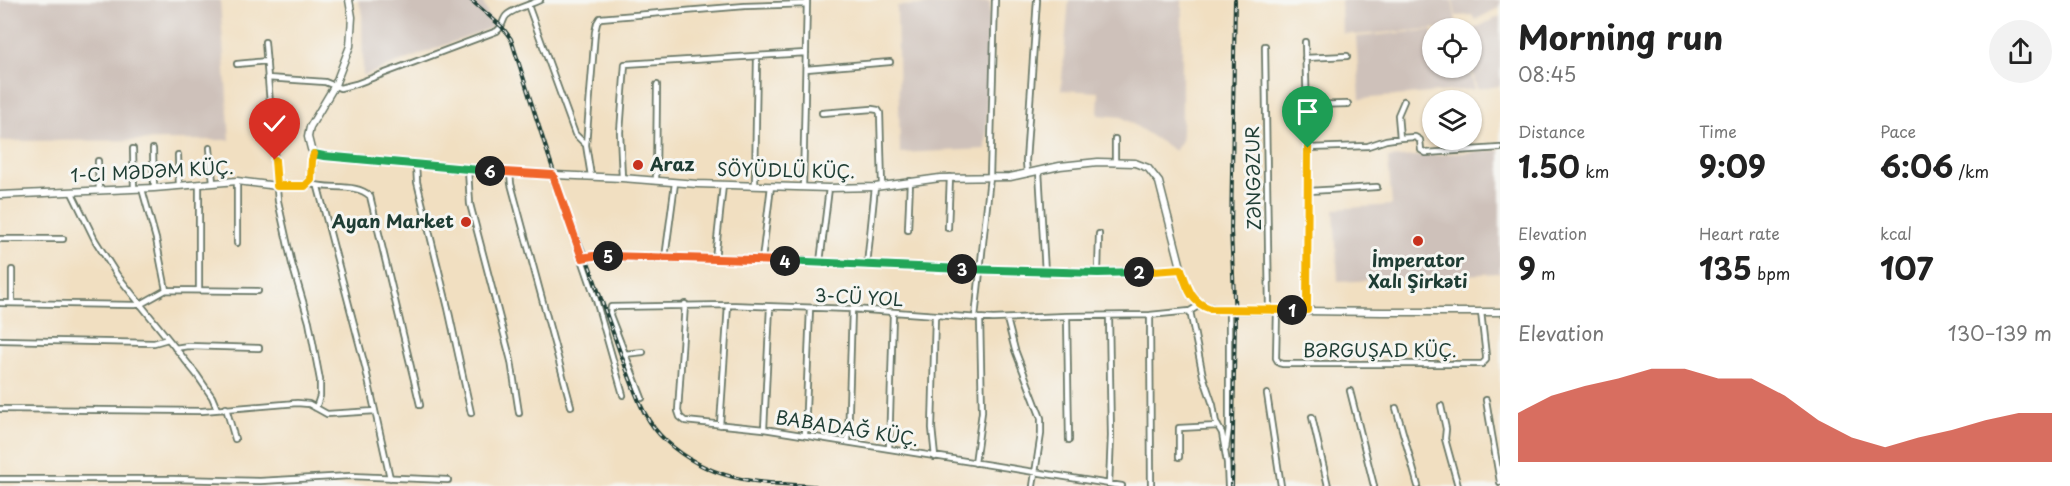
<!DOCTYPE html>
<meta charset="utf-8">
<style>
:root{--surface:#fff;--page:#f2f2f2;--text:#222;--muted:#767676;--accent:#c8321e}
body{margin:0;font-family:"Playpen Sans",sans-serif;background:var(--page);color:var(--text);height:100vh;display:flex;flex-direction:column;font-size:22px;white-space:nowrap}
*{box-sizing:border-box;margin:0}
p{font-size:20px;color:var(--muted)}
.icon{flex:none;width:33px;height:33px;fill:none;stroke:currentColor;stroke-width:2;stroke-linecap:round;stroke-linejoin:round}
.map{position:relative;flex:1;overflow:hidden}
.sheet{display:flex;flex-direction:column;background:var(--surface);width:570px}
.sheet>*{flex:none}
.fabs{position:absolute;left:1422px;top:18px;display:grid;gap:12px}
.fabs a{display:grid;place-items:center;width:60px;height:60px;border-radius:50%;background:var(--surface);box-shadow:0 2px 4px #0004;font-size:30px}
.pin{position:absolute;display:grid;place-items:center;width:51px;height:51px;color:#fff;margin:-62px -26px;border-radius:50% 50% 50% 0;rotate:-45deg;box-shadow:0 0 6px #0007}
.pin .icon{rotate:45deg}
.km{position:absolute;width:30px;height:30px;margin:-15px;border-radius:50%;background:#222;color:#fff;font-size:16px;line-height:30px;text-align:center}
.round{display:grid;place-items:center;flex:none;width:63px;height:63px;border-radius:32px;background:var(--page)}
.head{display:flex;align-items:center;justify-content:space-between;height:102px;padding:0 18px}
h1{font-size:33px;font-weight:700;line-height:45px}
.metrics{display:grid;grid-template-columns:repeat(3,1fr);gap:9px;height:102px;padding:6px 18px}
.metrics div{display:grid;align-content:center}
.metrics b{font-size:30px;font-weight:700}
.metrics small{font-size:16px;font-weight:400}
.metrics p{font-size:16px}
.chart{height:168px;padding:12px 18px}
.chart p{display:flex;justify-content:space-between}
.chart svg{width:100%;height:108px;margin-top:6px;fill:var(--accent);opacity:.7}
main{display:flex;flex:1;min-height:0}
.map>svg:first-child{display:block}
</style>
<main>
<div class="map">
<svg width="1500" height="486" viewBox="0 0 1500 486">
<rect width="100%" height="100%" fill="#f6f6f2"/>
<filter id="ink" filterUnits="userSpaceOnUse"><feTurbulence type="fractalNoise" baseFrequency=".0167" numOctaves="2"/><feDisplacementMap in="SourceGraphic" scale="12" xChannelSelector="R" yChannelSelector="G"/><feConvolveMatrix kernelMatrix="1 2 1 2 8 2 1 2 1" color-interpolation-filters="sRGB"/></filter>
<filter id="wash" filterUnits="userSpaceOnUse"><feTurbulence type="fractalNoise" baseFrequency=".008" numOctaves="4" result="noise"/><feDisplacementMap in="SourceGraphic" scale="24" xChannelSelector="R" yChannelSelector="G"/><feGaussianBlur stdDeviation="1.35" result="paint"/><feColorMatrix in="noise" values="0 0 0 0 0 0 0 0 0 0 0 0 0 0 0 0 0 1.4 0 .05"/><feComposite in="paint" operator="in"/></filter>
<g filter="url(#wash)">
<rect width="100%" height="100%" fill="#f1dfc1"/>
<path fill="#cec1ba" d="M 0,0 L 220,0 L 230,140 L 0,141 Z
M 358,0 L 482,0 L 493,27 L 363,76 L 362,12 Z
M 1069,0 L 1182,0 L 1182,132 L 1181,142 L 1175,151 L 1122,117 L 1098,115 L 1099,92 L 1061,90 Z
M 1341,0 L 1452,0 L 1457,27 L 1355,35 L 1355,34 L 1342,33 Z
M 1453,0 L 1500,0 L 1500,7 L 1475,20 L 1472,15 L 1456,16 Z
M 990,2 L 986,149 L 900,153 L 897,6 Z
M 1500,16 L 1500,86 L 1477,89 L 1471,68 L 1472,30 Z
M 1432,30 L 1432,68 L 1469,68 L 1475,89 L 1360,99 L 1356,37 Z
M 1500,150 L 1500,273 L 1338,282 L 1334,209 L 1392,205 L 1388,158 Z"/>
</g>
<g filter="url(#ink)">
<g fill="none" stroke-linecap="round" stroke-linejoin="round">
<g stroke="#687665" stroke-width="8">
<path id="minor" d="M 528,5 L 575,134 L 586,145 L 591,176
M 265,42 L 278,201 L 292,264 L 309,322 L 320,380 L 320,396 L 316,408
M 1305,42 L 1308,148
M 1265,46 L 1269,310
M 1305,58 L 1347,56
M 237,64 L 267,61
M 806,69 L 890,62
M 267,78 L 325,82 L 340,88 L 356,84 L 497,31 C 504,26 502,19 507,15 C 515,8 530,5 540,0
M 1307,105 L 1348,104
M 822,113 L 872,109 L 878,110 L 880,113 L 882,186
M 1400,138 L 1398,115 L 1404,101
M 1455,140 L 1456,151
M 586,145 L 595,32 L 597,23 L 600,18 L 745,6 L 807,4
M 210,148 L 213,183
M 133,149 L 134,189
M 153,149 L 154,188
M 178,155 L 179,186
M 98,161 L 99,191
M 1115,161 L 1115,139
M 416,164 L 417,182 L 448,308 L 471,413
M 468,169 L 470,204 L 511,361 L 519,413
M 1039,171 L 1045,272
M 510,173 L 511,184 L 571,406
M 1027,174 L 1026,161 L 1037,0
M 553,175 L 596,300 L 623,395
M 622,178 L 620,132 L 625,64 L 806,53
M 237,181 L 237,243
M 656,181 L 657,85
M 309,183 C 327,191 355,182 370,196 L 420,405
M 199,184 L 199,290
M 755,185 L 757,57
M 318,187 L 365,366 L 390,478
M 803,187 L 807,0
M 142,189 L 156,239 L 166,290
M 1309,191 L 1377,187
M 72,193 L 95,240 L 117,275 L 197,375 L 212,397 L 217,409
M 948,228 L 950,177
M 908,230 L 910,181
M 0,239 L 63,239
M 582,258 L 593,256 C 669,258 745,258 821,262 C 941,268 1061,277 1181,269
M 665,258 L 675,183
M 715,259 L 723,185
M 762,260 L 771,186
M 820,262 L 829,188
M 867,265 L 875,187
M 12,270 L 12,303
M 1098,273 L 1099,234
M 0,303 L 135,305 L 141,304 L 166,290 L 258,291
M 685,304 L 678,411 L 680,417 L 685,421 L 764,429 L 1122,486
M 1277,310 L 1276,358 L 1279,363 L 1283,364 L 1482,364 L 1486,360 L 1486,356 L 1481,312
M 1307,310 L 1308,148 L 1368,146 L 1386,140 L 1400,138 L 1415,137 L 1420,140 L 1421,150 L 1426,153 L 1500,148
M 1190,311 L 1203,376 L 1213,405 L 1216,423 L 1222,433 L 1227,463 L 1228,486
M 1150,315 L 1151,486
M 935,316 L 932,428 L 935,457
M 1067,316 L 1069,440
M 975,318 L 990,177 L 995,0
M 1007,319 L 1015,350 L 1041,418 L 1041,434 L 1033,486
M 0,340 L 154,343 L 168,339
M 175,348 L 188,346 L 259,348
M 624,354 L 643,352
M 1350,391 L 1374,486
M 1267,394 L 1281,486
M 642,398 L 610,315 L 611,307 L 728,305 L 852,309 L 993,319 L 1067,316 L 1150,315 L 1190,311 L 1200,305
M 1486,400 L 1500,482
M 1441,406 L 1446,429 L 1445,439 L 1458,486
M 226,408 L 235,439
M 1396,408 L 1418,486
M 0,409 L 202,411 L 297,403 L 309,404 L 327,414 L 375,411
M 1312,417 L 1328,486
M 720,425 L 728,305
M 764,429 L 770,307
M 805,435 L 810,308
M 848,441 L 852,309
M 1226,448 L 1229,428 L 1229,310
M 889,449 L 893,313
M 1179,457 L 1179,428 L 1218,426
M 975,463 L 982,412 L 980,319
M 0,479 L 173,479 L 260,481 L 350,476 L 448,480
M 1109,484 L 1111,436 L 1109,316"/>
</g>
<g stroke="#687665" stroke-width="9">
<path id="tertiary" d="M 349,0 L 352,17 L 350,46 L 335,85 L 310,127 L 308,137 L 311,149 L 317,155 L 510,173 L 622,178 L 697,184 L 829,188 L 875,187 L 940,178 L 1010,177 L 1060,166 L 1098,162 L 1135,163 L 1148,168 L 1159,182 L 1185,283 C 1193,305 1207,309 1229,310 L 1383,312 L 1500,312
M 0,195 L 154,188 L 237,181 L 277,186 L 305,186 L 311,180 L 314,153"/>
</g>
<use href="#minor" stroke="#fff" stroke-width="4.5"/>
<use href="#tertiary" stroke="#fff" stroke-width="6"/>
<g stroke="#1f3d34" stroke-width="4">
<path id="rail" d="M 471,0 L 502,27 L 511,39 C 530,97 547,155 568,212 C 576,234 586,254 593,276 C 604,308 615,339 627,371 C 637,397 645,422 666,441 C 711,482 758,483 815,486
M 1232,486 L 1235,319 L 1231,230 L 1235,0"/>
</g>
<use href="#rail" stroke="#f6f6f2" stroke-width="1.5" stroke-dasharray="4.5" stroke-linecap="butt"/>
</g>
</g>
<g fill="none" stroke-linecap="round" stroke-linejoin="round" filter="url(#ink)">
<g stroke="#fff" stroke-width="12">
<path id="split-1" d="M 1292,310 L 1307,310 L 1308,148"/>
</g>
<g stroke="#fff" stroke-width="12">
<path id="split-2" d="M 1139,272 L 1181,269 C 1187,287 1191,303 1211,309 L 1292,310"/>
</g>
<g stroke="#fff" stroke-width="12">
<path id="split-3" d="M 962,269 L 1098,273 L 1139,272"/>
</g>
<g stroke="#fff" stroke-width="12">
<path id="split-4" d="M 785,261 L 962,269"/>
</g>
<g stroke="#fff" stroke-width="12">
<path id="split-5" d="M 608,256 L 785,261"/>
</g>
<g stroke="#fff" stroke-width="12">
<path id="split-6" d="M 490,171 L 553,175 L 582,258 L 593,256 L 608,256"/>
</g>
<g stroke="#fff" stroke-width="12">
<path id="split-7" d="M 314,154 L 324,156 L 490,171"/>
</g>
<g stroke="#fff" stroke-width="12">
<path id="split-8" d="M 275,160 L 277,186 L 305,186 L 311,180 L 312,160 L 314,154"/>
</g>
<use href="#split-1" stroke="#f5b400" stroke-width="8"/>
<use href="#split-2" stroke="#f5b400" stroke-width="8"/>
<use href="#split-3" stroke="#22a559" stroke-width="8"/>
<use href="#split-4" stroke="#22a559" stroke-width="8"/>
<use href="#split-5" stroke="#f0652b" stroke-width="8"/>
<use href="#split-6" stroke="#f0652b" stroke-width="8"/>
<use href="#split-7" stroke="#22a559" stroke-width="8"/>
<use href="#split-8" stroke="#f5b400" stroke-width="8"/>
</g>
<g fill="#c8321e" stroke="#f6f6f2" stroke-width="2">
<circle cx="638" cy="165" r="6"/>
<circle cx="466" cy="222" r="6"/>
<circle cx="1418" cy="241" r="6"/>
</g>
<g text-anchor="middle" stroke-width="6" stroke-linejoin="round" paint-order="stroke">
<g font-size="18" font-weight="bold" fill="#1f3d34" stroke="#f6f6f2" text-anchor="start">
<text x="650" y="171">Araz</text>
<text x="454" y="228" text-anchor="end">Ayan Market</text>
<text x="1418" y="267" text-anchor="middle">İmperator<tspan x="1418" dy="21">Xalı Şirkəti</tspan></text>
</g>
<g font-size="18" fill="#1f3d34" stroke="#f6f6f2">
<text transform="translate(786 171) rotate(1)" y="6">SÖYÜDLÜ KÜÇ.</text>
<text transform="translate(152 172) rotate(-3)" y="6">1-CI MƏDƏM KÜÇ.</text>
<text transform="translate(1254 178) rotate(-91)" y="6">ZƏNGƏZUR</text>
<text transform="translate(859 298) rotate(3)" y="6">3-CÜ YOL</text>
<text x="1380" y="357">BƏRGUŞAD KÜÇ.</text>
<text transform="translate(847 429) rotate(9)" y="6">BABADAĞ KÜÇ.</text>
</g>
</g>
</svg>
<div class="fabs">
<a><svg class="icon" aria-label="locate" viewBox="0 0 24 24"><circle cx="12" cy="12" r="6"/><path d="M12 2v4M12 18v4M2 12h4M18 12h4"/></svg></a>
<a><svg class="icon" aria-label="layers" viewBox="0 0 24 24"><path d="M12 4l9 5-9 5-9-5zM3 14l9 5 9-5"/></svg></a>
</div>
<div class="pin" style="left:1308px;top:148px;background:#1e9e55"><svg class="icon" aria-label="arrive" viewBox="0 0 24 24"><path d="M6 21V4h12l-3 4 3 4H6"/></svg></div>
<div class="pin" style="left:275px;top:160px;background:#d93025"><svg class="icon" aria-label="check" viewBox="0 0 24 24"><path d="M5 12l5 5 9-10"/></svg></div>
<b class="km" style="left:1292px;top:310px">1</b>
<b class="km" style="left:1139px;top:272px">2</b>
<b class="km" style="left:962px;top:269px">3</b>
<b class="km" style="left:785px;top:261px">4</b>
<b class="km" style="left:608px;top:256px">5</b>
<b class="km" style="left:490px;top:171px">6</b>
</div>
<section class="sheet">
<div class="head"><div><h1>Morning run</h1><p>08:45</p></div><a class="round"><svg class="icon" aria-label="share" viewBox="0 0 24 24"><path d="M12 15V3M7 8l5-5 5 5M5 13v7h14v-7"/></svg></a></div>
<div class="metrics">
<div><p>Distance</p><b>1.50<small> km</small></b></div>
<div><p>Time</p><b>9:09</b></div>
<div><p>Pace</p><b>6:06<small> /km</small></b></div>
</div>
<div class="metrics">
<div><p>Elevation</p><b>9<small> m</small></b></div>
<div><p>Heart rate</p><b>135<small> bpm</small></b></div>
<div><p>kcal</p><b>107</b></div>
</div>
<div class="chart"><p><span>Elevation</span>130–139 m</p>
<svg viewBox="0 0 160 44" preserveAspectRatio="none"><path d="M0 44V24L10 17L20 13L30 10L40 6L50 6L60 10L70 10L80 17L90 27L100 34L110 38L120 34L130 31L140 27L150 24L160 24V44z"/></svg>
</div>
</section>
</main>
